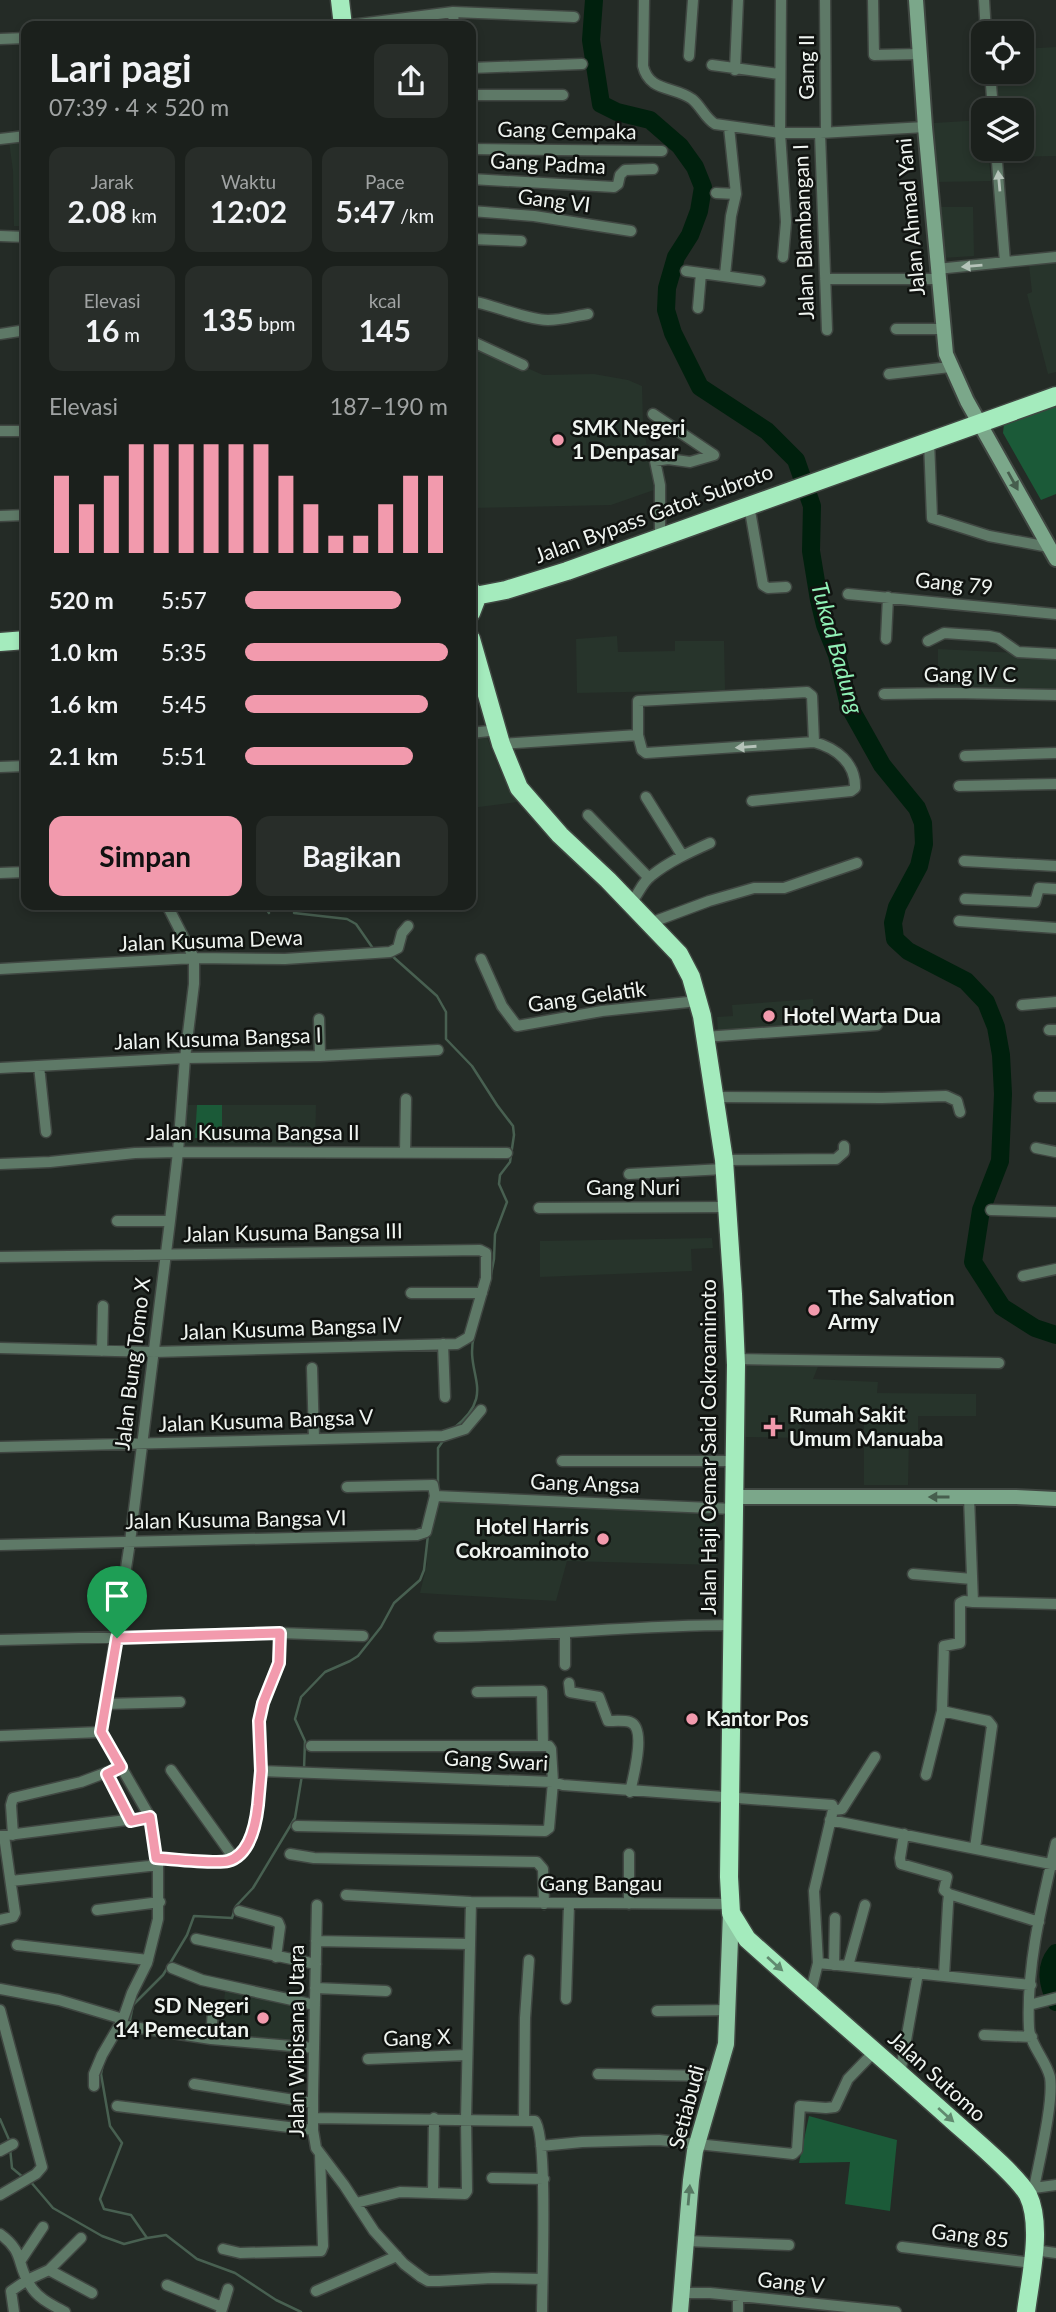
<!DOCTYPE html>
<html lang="id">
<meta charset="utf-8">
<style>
:root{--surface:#1b201c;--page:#282d29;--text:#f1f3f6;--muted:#a0a3a3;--line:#393e3b;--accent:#f29aad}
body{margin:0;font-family:Lato,sans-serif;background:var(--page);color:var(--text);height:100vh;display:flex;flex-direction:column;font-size:26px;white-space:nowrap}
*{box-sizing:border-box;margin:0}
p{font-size:23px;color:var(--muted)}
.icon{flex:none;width:38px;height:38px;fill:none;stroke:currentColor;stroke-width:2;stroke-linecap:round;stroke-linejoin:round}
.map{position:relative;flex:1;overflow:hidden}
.panel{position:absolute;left:21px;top:21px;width:455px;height:889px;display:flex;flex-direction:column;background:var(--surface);border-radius:14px;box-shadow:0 4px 10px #0003,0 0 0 2px var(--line)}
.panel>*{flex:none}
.controls{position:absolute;left:971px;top:21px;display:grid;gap:14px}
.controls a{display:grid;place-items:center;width:63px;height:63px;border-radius:14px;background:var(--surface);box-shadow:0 4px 10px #0003,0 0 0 2px var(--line);font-size:35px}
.pin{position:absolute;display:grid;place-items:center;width:60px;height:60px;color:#fff;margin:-72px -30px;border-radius:50% 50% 50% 0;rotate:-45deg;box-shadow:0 0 7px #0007}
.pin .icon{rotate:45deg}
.round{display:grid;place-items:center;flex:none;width:74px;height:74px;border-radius:14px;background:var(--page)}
.overview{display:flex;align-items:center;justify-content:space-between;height:119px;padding:0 28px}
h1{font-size:38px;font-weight:700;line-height:52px}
.stats{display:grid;grid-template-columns:repeat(3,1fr);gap:10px;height:119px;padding:7px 28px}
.stats div{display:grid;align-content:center;border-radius:14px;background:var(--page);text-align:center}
.stats b{font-size:30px;font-weight:700}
.stats small{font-size:19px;font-weight:400}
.stats p{font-size:19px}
.chart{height:196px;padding:14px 28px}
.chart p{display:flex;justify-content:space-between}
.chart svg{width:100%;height:126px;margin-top:7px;stroke:var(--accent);stroke-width:6}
.button{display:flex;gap:14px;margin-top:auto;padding:14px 28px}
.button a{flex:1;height:80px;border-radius:14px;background:var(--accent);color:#111;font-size:28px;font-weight:700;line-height:80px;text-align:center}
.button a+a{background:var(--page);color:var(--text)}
ul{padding:0 28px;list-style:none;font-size:23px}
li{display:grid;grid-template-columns:112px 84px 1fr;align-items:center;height:52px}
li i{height:18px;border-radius:9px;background:var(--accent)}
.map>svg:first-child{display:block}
</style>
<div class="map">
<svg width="1056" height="2312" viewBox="0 0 1056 2312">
<rect width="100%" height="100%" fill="#242b26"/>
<path fill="#27342b" d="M 1056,47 L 1056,156 L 1000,157 L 999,149 L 1022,149 L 1022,110 L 996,110 L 993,72 L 1022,72 L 1022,49 Z
M 983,120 L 984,149 L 988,149 L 991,181 L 938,182 L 934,123 Z
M 26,139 L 26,226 L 14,226 L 13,171 L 9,141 Z
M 937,207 L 973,207 L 974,256 L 942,258 Z
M 1056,262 L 1056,372 L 1048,374 L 1027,294 L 1032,292 L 1029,265 Z
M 471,343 L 543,375 L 594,374 L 628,380 L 642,386 L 643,423 L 654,490 L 611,505 L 471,508 Z
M 617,636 L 618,652 L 675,651 L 675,641 L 724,641 L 725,690 L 577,693 L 576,639 Z
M 938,649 L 1056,655 L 1056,692 L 938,690 Z
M 483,727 L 500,771 L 517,802 L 471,808 L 471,729 Z
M 813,999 L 815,1026 L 718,1032 L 717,1017 L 733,1016 L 732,1005 Z
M 187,1105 L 316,1105 L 315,1146 L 184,1146 Z
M 712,1238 L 713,1248 L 691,1249 L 692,1271 L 540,1277 L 540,1241 Z
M 747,1356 L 822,1357 L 813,1379 L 878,1382 L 877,1393 L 976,1394 L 976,1416 L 918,1416 L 918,1438 L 909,1438 L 908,1485 L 864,1485 L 864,1413 L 802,1413 L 801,1438 L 744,1437 Z
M 440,1501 L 715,1510 L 717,1565 L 567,1561 L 556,1601 L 420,1593 L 427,1564 L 427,1543 Z
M 226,1986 L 305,2002 L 300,2046 L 219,2034 Z"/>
<path fill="#1b5a38" d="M 1056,402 L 1056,494 L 1041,500 L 1003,433 L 1004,424 Z
M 197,1105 L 222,1105 L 222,1138 L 195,1138 Z
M 809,2116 L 897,2140 L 890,2211 L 845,2204 L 850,2162 L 799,2163 Z"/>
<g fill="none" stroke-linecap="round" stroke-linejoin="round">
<path stroke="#486051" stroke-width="2.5" d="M 264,905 L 269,913
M 294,913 L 347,919 L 356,924 L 372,947
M 391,955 L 437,996 L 446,1012 L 446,1039 L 472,1066 L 497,1105 L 513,1126 L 514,1135 L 510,1162 L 500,1175 L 499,1184 L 507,1202 L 495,1234 L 494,1259 L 488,1290
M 454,1428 C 498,1393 464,1375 474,1336
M 438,1488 L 438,1448 L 445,1438
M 304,1769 L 305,1741 L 295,1719 L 301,1697 L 325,1672 L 350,1661 L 358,1656 L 381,1627 L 394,1603 L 420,1580 L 424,1570 L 428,1535
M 129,2025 L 133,2005 L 163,1975 L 187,1935 L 194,1916 L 232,1918 L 236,1906 L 253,1888 L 295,1818 L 302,1775
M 103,2064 L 101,2074 L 110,2126 L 122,2143 L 100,2199 L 104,2209 L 131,2215 L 147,2238 L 166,2235 L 197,2259 L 235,2273 L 276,2300 L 301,2312
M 0,2119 L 10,2142
M 10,2148 L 12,2168 L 24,2178
M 30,2181 L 53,2208 L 102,2236 L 124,2244 L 147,2238"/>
<path stroke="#00200d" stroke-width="18" d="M 594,0 L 591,40 L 601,104 L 617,112 L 650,120 L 680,146 L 695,167 L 703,187 L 699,211 L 690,235 L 676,257 L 667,288 L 666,310 L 673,333 L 700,387 L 767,431 L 796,460 L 812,506 L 811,551 L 819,600 L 825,625 L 837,655 L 849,706 L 882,765 L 917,808 L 923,823 L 924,844 L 919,866 L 897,907 L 893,923 L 895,939 L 908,951 L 966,981 L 986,1002 L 996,1027 L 1001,1055 L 1003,1094 L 1000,1161 L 981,1210 L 973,1262 L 1002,1307 L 1035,1328 L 1056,1335
M 1056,1953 C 1044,1968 1048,1985 1056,2002"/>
<g stroke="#404742" stroke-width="13">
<path id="street" d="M 644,0 L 643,66 C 649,92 674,86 692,99 C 701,106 705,118 715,124 L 780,133 L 820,133 L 925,127
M 781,0 L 780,133 L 786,222 L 783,257
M 825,0 L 826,133
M 873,0 L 874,55 L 920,54
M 984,0 L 986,33
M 453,12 L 454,26
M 343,26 L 453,12 L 574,17
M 0,39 L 26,38
M 689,56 L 693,0
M 712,65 L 779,74
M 471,68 L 582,64
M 735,70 L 738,0
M 990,72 L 993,110
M 471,95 L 563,95
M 820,133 L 827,330
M 0,139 L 26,136
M 471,149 L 662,151
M 996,149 L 1005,262
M 471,179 L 614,187 L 618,184 L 620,175 L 625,170 L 653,169
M 716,193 L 736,194
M 471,211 L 534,216 L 631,231
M 0,236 L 26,237
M 471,239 L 521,241
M 937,269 L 1056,257
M 686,271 L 760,281
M 725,275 L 731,216 L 736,194 L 729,127
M 825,279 L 938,279
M 471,301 C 494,305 527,320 548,320 C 561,320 575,316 588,314
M 698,308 L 701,273
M 896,329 L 942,329
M 0,334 L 26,330
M 471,341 L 523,365
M 889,374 L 950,367
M 653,414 L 714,455 L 690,462 L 668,459 L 655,461 L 660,485 L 660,537
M 0,431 L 26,431
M 929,441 L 932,518 L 989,536 L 1049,547
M 749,505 L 763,585 L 768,588 L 786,587
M 0,516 L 26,515
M 848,594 L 1056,614
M 886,639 L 888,597
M 928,641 L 944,633 L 989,636 L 998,638 L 1018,652 L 1056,654
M 884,694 L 952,693 L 1056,695
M 471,733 L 498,730
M 501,744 L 638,735
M 965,756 L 1056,753
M 0,767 L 26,766
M 959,786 L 1056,784
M 646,797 L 682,855
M 752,801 L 851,791 L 855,788 C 856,763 836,748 814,742 L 646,753 L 642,750 L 638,735 L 638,701 L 807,692 L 812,696 L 814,742
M 588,815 L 648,877
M 964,861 L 1056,866
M 0,873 L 26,872
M 965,899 L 1035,902 L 1039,888 L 1056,889
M 631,903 C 638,895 642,882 651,876 C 668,862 690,852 710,843
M 959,921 L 1056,928
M 650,923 L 709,901 L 754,888 L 784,888 L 857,863
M 481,959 L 502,1006 L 517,1026 L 602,1011 L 698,1001
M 0,969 L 194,958 L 285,959 L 390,952 L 398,948 L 402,933 L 408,926
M 1022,1005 L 1056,1002
M 319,1019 L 320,1056
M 1049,1030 L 1056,1030
M 704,1037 L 877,1025
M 39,1066 L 46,1132
M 0,1068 L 185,1058 L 320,1056 L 438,1050
M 715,1097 L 882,1098 L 946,1096 L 957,1101 L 960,1112
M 1039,1097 L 1056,1097
M 1036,1148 L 1056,1152
M 405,1152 L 406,1099
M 724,1160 L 836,1159 L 844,1152 L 844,1146
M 0,1164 L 50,1162 L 135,1153 L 178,1152 L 507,1153
M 629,1174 L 724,1169
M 539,1208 L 727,1207
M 991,1210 L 1056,1212
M 117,1221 L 170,1221
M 0,1257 L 480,1250 L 486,1253 L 486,1278 L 469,1337 L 457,1344 L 154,1352 L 0,1348
M 1023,1276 L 1056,1269
M 411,1293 L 482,1293
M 443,1344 L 445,1397
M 102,1351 L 103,1306
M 735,1359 L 999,1363
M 312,1368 L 314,1439
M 0,1447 L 443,1436 L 465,1429 L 481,1410
M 562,1461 L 733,1461
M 435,1496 L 734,1509
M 969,1497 L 973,1602 L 1056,1604
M 0,1545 L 417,1535 L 426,1532 L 435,1496 L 433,1485 L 347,1487
M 913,1574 L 972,1579
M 565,1633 L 565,1665
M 439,1637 C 537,1637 634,1625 732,1625
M 0,1640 L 280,1633 L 363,1636
M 569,1683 L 570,1692 L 599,1697 L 608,1721 C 614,1721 624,1720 630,1722 C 647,1728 633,1778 630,1792
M 477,1692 L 542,1691 L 543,1746
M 105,1704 L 180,1702
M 942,1711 L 988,1721 L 992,1726 L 975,1848
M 101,1732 L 130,1542 L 170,1221 L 178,1152 L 185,1058 L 194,984 L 194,958 L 167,905
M 101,1732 L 150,1817 L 156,1858
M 0,1736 L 101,1732
M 171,1770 L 234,1858
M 261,1771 L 553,1782 L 563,1785 L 832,1805 L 833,1810 L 814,1891 L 818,1963 L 810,1995
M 107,1774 L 131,1821
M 926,1775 L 942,1711 L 944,1646 L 960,1643 L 960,1603 L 964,1601 L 973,1602
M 833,1810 L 842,1809 L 875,1757
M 830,1820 L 1056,1865
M 297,1826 L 545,1831 L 549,1828 L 553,1782 L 551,1749 L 549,1746 L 311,1746
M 904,1834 L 900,1858 L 901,1864 L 947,1877 L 944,1890 L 949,1894 L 948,1904 L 944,1976
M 13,1835 L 11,1805 L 13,1798 L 81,1782 L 121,1767
M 0,1836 L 150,1817
M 290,1854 L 314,1858 L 361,1859 L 537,1862 L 543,1869 L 544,1904
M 156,1858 C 172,1859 216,1864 228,1861 C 250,1855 256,1823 258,1805 L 261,1771 L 259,1721 L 263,1703 L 279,1663 L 280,1633
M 11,1881 L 149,1866 L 158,1864 L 157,1858
M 949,1894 L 1039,1922
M 346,1895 L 471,1902 L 730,1904
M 629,1904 L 629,1854
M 317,1905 L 313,2096 L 313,2130 L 316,2148 L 344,2185 L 374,2231 L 404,2264 L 421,2277 L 428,2281 L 439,2281 L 492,2278 L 542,2279
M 97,1910 L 160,1902
M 239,1911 L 278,1922 L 280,1927 L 276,1957
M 0,1920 L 13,1917 L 15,1913 L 4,1836
M 196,1939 L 316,1964
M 316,1941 L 469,1944
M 17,1945 L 148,1960
M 818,1963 L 1031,1985
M 834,1965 L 835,1918
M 848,1966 L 865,1905
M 172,1968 L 202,1980 L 315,2005
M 315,1988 L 386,1991
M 0,1989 L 59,2000 L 123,2019
M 566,1999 L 569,1904
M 1029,2005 L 1056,1998
M 0,2010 L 42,2167 L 36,2174 L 0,2195
M 657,2011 L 729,2010
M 120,2025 L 211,2039 L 314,2048
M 984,2035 L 1032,2037
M 211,2039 L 213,2009
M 368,2059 L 467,2055
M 598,2074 L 716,2076
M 900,2074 L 918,1973
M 194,2084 L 313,2103
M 94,2086 L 94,2074 L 102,2055 L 123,2019 L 132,1993 L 147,1963 L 158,1919 L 158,1864
M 117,2106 L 313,2130
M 313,2118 L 535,2121 C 548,2134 542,2284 542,2312
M 524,2120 L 525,2018 L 529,1960
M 541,2146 L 582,2142 L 659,2140 L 793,2154 L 797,2150 L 800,2106 L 826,2108 L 835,2107 L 848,2079 L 875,2051
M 0,2151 L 13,2144
M 492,2178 L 544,2179
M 1034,2188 L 1056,2185
M 1024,2190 L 1034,2188 C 1039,2162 1054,2101 1050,2077 C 1046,2060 1030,2045 1029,2028 C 1026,1966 1042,1903 1056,1843
M 433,2193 L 434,2118
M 356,2203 L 400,2192 L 465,2194 L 467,2191 L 466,2119 L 471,1902
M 0,2234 C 25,2252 16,2264 30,2285 C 37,2298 52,2305 65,2312
M 686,2241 L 789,2245
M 902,2247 L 1033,2263
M 223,2249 L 240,2253 L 321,2251 L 323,2246 L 320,2154
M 1034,2250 L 1056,2253
M 21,2260 L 43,2227
M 49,2270 L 92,2293
M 167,2285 L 222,2307
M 316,2291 L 397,2256
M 682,2293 L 710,2293 L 896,2312
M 14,2312 L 11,2291 L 27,2280 L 49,2270 L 81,2238
M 221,2312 L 228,2289
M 738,2312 L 738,2296"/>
</g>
<g stroke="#404742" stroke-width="18">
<path id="secondary" d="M 916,0 L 925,127 L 946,354 L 967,401 L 1056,559
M 733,1497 L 1016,1497 L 1056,1499"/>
</g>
<g stroke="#404742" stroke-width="19">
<path id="primary" d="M 680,2312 L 691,2180 L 695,2151 L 726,2044 L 731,1913"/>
</g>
<g stroke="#404742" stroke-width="21">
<path id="highway" d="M 340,0 L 343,26
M 471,590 L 476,600 L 471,613
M 475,596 L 506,590 L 567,571 L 1056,396
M 471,639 L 501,744 L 519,788 L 560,835 L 608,880 L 679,954 L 691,977 L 702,1016 L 724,1160 L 733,1294 L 736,1365 L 729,1877 L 731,1913 L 747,1939 C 815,2000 884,2059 952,2120 C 971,2137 1017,2175 1028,2195 C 1043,2226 1030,2279 1026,2312
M 0,642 L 26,640"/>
</g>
<use href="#street" stroke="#5e7967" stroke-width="10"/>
<use href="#secondary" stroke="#7ba78a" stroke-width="14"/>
<use href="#primary" stroke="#90caa5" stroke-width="16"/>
<use href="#highway" stroke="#a4ebbd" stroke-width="18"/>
</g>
<defs><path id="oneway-solid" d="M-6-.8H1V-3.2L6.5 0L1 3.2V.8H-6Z" transform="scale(1.75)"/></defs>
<g fill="#b5c3b9">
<use href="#oneway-solid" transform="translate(999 181) rotate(-95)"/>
<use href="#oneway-solid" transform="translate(972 266) rotate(175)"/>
<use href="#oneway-solid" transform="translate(746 747) rotate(176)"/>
</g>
<g fill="#465d4d">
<use href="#oneway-solid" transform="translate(1013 481) rotate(61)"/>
<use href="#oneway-solid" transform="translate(939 1497) rotate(180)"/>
</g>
<g fill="#618a6f">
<use href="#oneway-solid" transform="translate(775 1964) rotate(42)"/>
<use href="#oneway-solid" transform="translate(946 2115) rotate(42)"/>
</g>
<use fill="#567862" href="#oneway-solid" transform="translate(689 2195) rotate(-85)"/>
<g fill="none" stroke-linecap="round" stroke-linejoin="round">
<g stroke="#fff" stroke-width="14">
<path id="route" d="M 280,1633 L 279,1663 L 263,1703 L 259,1721 L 261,1771 L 258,1805 C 256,1823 250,1855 228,1861 C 216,1864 172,1859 156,1858 L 150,1817 L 131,1821 L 107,1774 L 121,1767 L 101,1732 L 117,1638 Z"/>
</g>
<use href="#route" stroke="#f29aad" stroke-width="9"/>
</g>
<g fill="#f29aad" stroke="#101310" stroke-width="2.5">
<circle cx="558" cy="440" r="7"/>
<circle cx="769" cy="1016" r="7"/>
<circle cx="814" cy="1310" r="7"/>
<path d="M769.5 1416.5h7v7h7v7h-7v7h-7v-7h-7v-7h7z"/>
<circle cx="603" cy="1539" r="7"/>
<circle cx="692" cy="1719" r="7"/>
<circle cx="263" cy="2018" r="7"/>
</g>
<g text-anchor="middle" stroke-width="5" stroke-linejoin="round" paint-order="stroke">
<g font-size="21" fill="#eff4f0" stroke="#101310">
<text transform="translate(807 67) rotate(-90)" y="7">Gang II</text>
<text transform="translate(567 131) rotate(1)" y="7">Gang Cempaka</text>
<text transform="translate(548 164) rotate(3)" y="7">Gang Padma</text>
<text transform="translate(554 201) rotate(7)" y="7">Gang VI</text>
<text transform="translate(911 217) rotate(-95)" y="7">Jalan Ahmad Yani</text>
<text transform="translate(804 232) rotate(-92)" y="7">Jalan Blambangan I</text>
<text transform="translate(654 514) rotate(-20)" y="7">Jalan Bypass Gatot Subroto</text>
<text transform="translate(954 584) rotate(6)" y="7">Gang 79</text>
<text x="970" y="682">Gang IV C</text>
<text transform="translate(211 941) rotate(-2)" y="7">Jalan Kusuma Dewa</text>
<text transform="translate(587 997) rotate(-8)" y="7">Gang Gelatik</text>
<text transform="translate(218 1039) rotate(-2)" y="7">Jalan Kusuma Bangsa I</text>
<text x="253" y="1140">Jalan Kusuma Bangsa II</text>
<text x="633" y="1195">Gang Nuri</text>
<text transform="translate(293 1233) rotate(-1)" y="7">Jalan Kusuma Bangsa III</text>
<text transform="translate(291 1329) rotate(-2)" y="7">Jalan Kusuma Bangsa IV</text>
<text transform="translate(133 1364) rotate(-83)" y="7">Jalan Bung Tomo X</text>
<text transform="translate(266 1421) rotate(-2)" y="7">Jalan Kusuma Bangsa V</text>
<text transform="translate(709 1447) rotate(-90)" y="7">Jalan Haji Oemar Said Cokroaminoto</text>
<text transform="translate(585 1484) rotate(2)" y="7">Gang Angsa</text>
<text transform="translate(236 1520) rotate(-1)" y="7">Jalan Kusuma Bangsa VI</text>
<text transform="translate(496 1761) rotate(3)" y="7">Gang Swari</text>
<text x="601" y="1891">Gang Bangau</text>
<text transform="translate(417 2038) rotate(-2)" y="7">Gang X</text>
<text transform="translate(297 2041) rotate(-90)" y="7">Jalan Wibisana Utara</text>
<text transform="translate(937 2077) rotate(42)" y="7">Jalan Sutomo</text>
<text transform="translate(687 2107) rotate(-75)" y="7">Setiabudi</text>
<text transform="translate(970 2236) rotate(7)" y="7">Gang 85</text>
<text transform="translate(791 2283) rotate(6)" y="7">Gang V</text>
</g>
<g font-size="21" font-weight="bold" fill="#eff4f0" stroke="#101310" text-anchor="start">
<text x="572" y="435">SMK Negeri<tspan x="572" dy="24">1 Denpasar</tspan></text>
<text x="783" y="1023">Hotel Warta Dua</text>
<text x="828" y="1305">The Salvation<tspan x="828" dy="24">Army</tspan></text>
<text x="789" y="1422">Rumah Sakit<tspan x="789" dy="24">Umum Manuaba</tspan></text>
<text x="589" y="1534" text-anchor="end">Hotel Harris<tspan x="589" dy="24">Cokroaminoto</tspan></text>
<text x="706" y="1726">Kantor Pos</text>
<text x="249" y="2013" text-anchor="end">SD Negeri<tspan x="249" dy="24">14 Pemecutan</tspan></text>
</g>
<g font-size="23" font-style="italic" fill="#90f1b6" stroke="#101310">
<text transform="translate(837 648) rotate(74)" y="8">Tukad Badung</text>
</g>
</g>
</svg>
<div class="controls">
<a><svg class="icon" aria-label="locate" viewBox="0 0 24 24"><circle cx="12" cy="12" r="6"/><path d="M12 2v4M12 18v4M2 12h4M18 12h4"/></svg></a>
<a><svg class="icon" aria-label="layers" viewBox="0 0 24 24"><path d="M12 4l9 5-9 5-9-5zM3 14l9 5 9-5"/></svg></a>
</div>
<div class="pin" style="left:117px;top:1638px;background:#1e9e55"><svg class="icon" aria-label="arrive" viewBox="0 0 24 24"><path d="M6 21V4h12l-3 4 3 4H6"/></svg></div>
<section class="panel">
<div class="overview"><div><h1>Lari pagi</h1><p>07:39 · 4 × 520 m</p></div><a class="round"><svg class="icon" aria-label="share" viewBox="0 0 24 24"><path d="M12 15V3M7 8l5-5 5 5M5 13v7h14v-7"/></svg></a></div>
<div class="stats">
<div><p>Jarak</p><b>2.08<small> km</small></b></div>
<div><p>Waktu</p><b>12:02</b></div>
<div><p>Pace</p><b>5:47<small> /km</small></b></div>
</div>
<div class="stats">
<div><p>Elevasi</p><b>16<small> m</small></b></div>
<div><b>135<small> bpm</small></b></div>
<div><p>kcal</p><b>145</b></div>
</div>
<div class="chart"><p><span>Elevasi</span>187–190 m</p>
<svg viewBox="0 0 160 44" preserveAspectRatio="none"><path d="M5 44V17M15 44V27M25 44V17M35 44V6M45 44V6M55 44V6M65 44V6M75 44V6M85 44V6M95 44V17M105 44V27M115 44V38M125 44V38M135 44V27M145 44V17M155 44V17"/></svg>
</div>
<ul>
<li><b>520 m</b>5:57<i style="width:77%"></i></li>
<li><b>1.0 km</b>5:35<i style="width:100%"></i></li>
<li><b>1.6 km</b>5:45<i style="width:90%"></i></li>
<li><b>2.1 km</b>5:51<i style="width:83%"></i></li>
</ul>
<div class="button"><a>Simpan</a><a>Bagikan</a></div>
</section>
</div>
